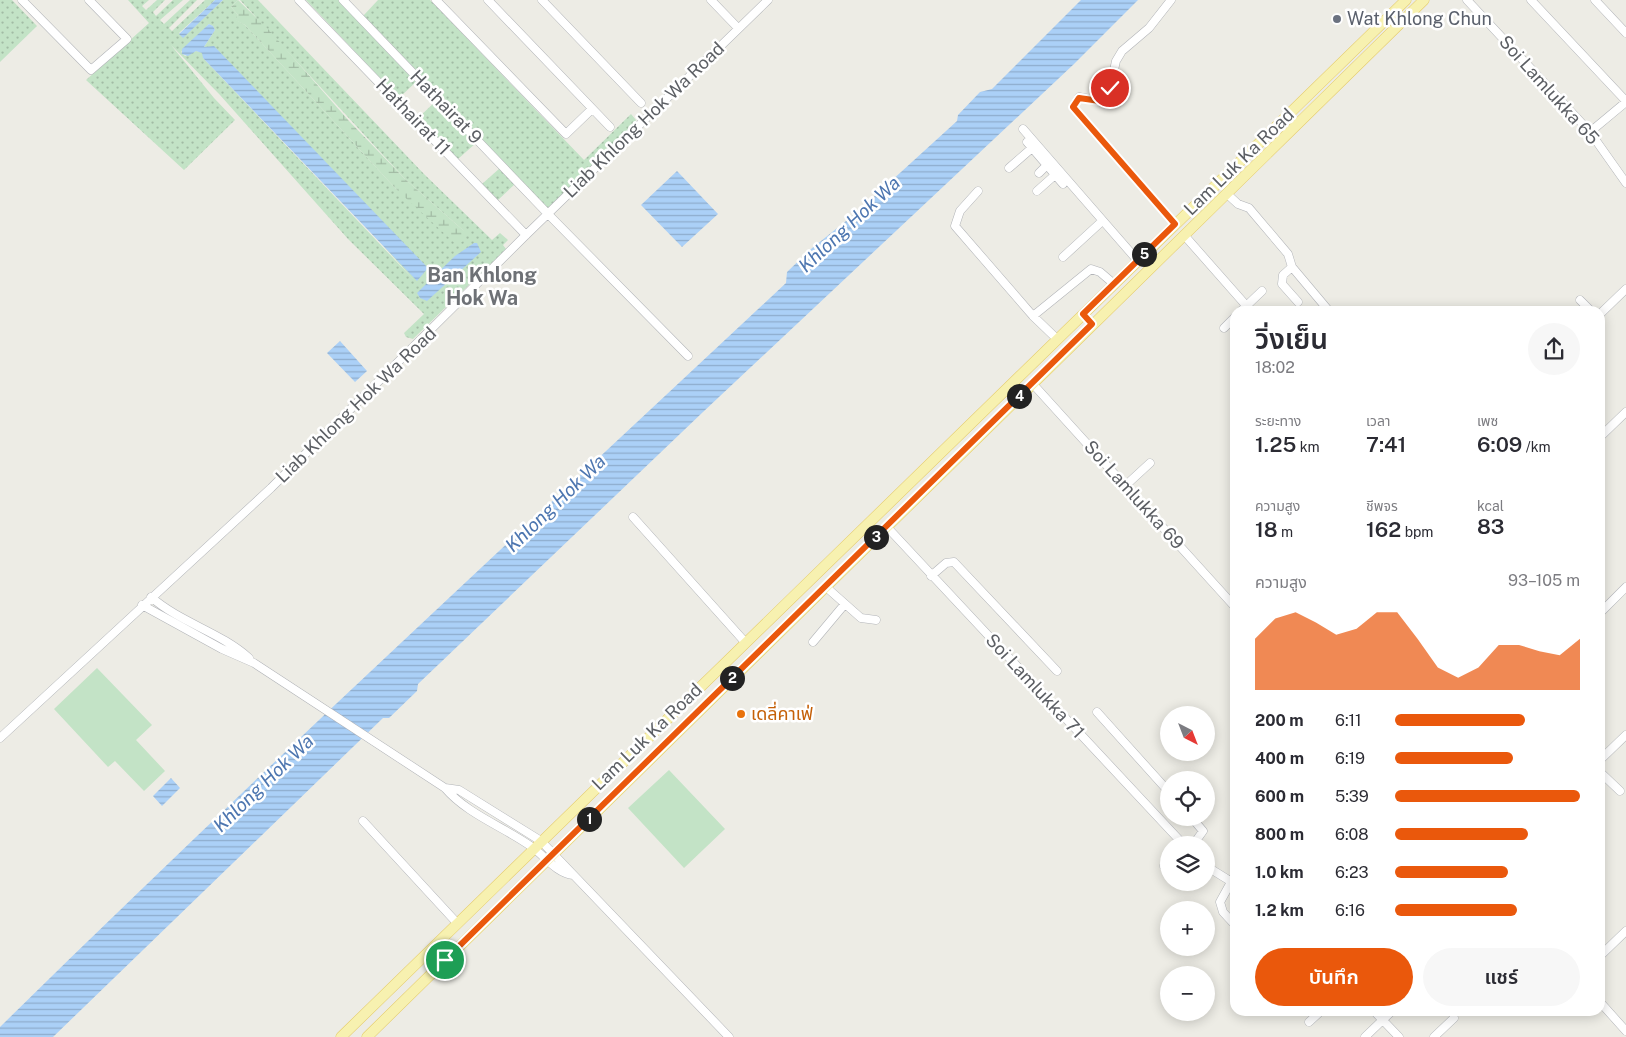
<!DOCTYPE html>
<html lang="th">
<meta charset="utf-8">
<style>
:root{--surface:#fff;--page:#f7f7f7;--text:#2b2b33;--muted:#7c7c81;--accent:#ea580c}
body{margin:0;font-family:"Public Sans","Noto Sans Thai",sans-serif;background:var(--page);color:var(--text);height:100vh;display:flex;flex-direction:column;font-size:19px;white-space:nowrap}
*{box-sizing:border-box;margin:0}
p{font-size:16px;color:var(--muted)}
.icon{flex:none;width:28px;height:28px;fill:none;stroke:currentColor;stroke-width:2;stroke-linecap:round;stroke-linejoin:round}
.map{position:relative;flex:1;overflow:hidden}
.side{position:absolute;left:1230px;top:306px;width:375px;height:710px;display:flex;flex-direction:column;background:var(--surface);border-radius:15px;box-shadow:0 2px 12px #0003}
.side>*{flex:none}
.needle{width:32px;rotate:138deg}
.fabs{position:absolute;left:1160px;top:706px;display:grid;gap:10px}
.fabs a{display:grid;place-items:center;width:55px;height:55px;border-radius:50%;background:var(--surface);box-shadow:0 2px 12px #0003;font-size:25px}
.pin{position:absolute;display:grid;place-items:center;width:42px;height:42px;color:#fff;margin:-21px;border:2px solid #fff;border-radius:50%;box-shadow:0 1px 5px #0007}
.km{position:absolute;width:25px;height:25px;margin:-12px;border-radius:50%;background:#222;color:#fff;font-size:14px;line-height:25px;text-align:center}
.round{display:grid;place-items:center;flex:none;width:52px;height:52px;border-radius:26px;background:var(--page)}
.headline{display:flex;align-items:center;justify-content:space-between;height:85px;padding:0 25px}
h1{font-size:28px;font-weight:600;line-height:38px}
.figures{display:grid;grid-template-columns:repeat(3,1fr);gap:8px;height:85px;padding:5px 25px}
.figures div{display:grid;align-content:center}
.figures b{font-size:21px;font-weight:600}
.figures small{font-size:14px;font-weight:400}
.figures p{font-size:14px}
.chart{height:140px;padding:10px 25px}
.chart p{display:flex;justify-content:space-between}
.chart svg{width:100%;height:90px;margin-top:5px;fill:var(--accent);opacity:.7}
.button{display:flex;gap:10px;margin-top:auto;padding:10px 25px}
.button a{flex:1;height:58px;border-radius:30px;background:var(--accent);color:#fff;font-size:20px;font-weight:600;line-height:58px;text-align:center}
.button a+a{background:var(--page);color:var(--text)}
ul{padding:0 25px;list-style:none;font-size:16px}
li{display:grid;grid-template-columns:80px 60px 1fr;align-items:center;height:38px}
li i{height:12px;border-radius:6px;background:var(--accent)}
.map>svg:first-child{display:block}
</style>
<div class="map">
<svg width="1626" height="1037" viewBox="0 0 1626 1037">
<defs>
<pattern id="grass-dots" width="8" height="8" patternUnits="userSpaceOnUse" patternTransform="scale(1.25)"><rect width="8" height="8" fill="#c3e3c6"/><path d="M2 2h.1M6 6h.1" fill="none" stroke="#a2bba4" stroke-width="1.8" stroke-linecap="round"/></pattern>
<pattern id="wetland-marsh" width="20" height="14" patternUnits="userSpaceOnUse" patternTransform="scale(1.25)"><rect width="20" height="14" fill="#c3e3c6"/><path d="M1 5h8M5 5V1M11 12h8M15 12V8" fill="none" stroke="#a2bba4"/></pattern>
<pattern id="water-rules" width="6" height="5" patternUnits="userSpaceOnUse" patternTransform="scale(1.25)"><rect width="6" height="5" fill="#abd0f7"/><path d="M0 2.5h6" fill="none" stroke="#8eaccc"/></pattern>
</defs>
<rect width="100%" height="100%" fill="#edece5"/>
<path fill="url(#grass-dots)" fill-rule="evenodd" d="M 0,0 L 12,0 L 37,26 L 0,62 Z
M 128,0 L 149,0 L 142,6 L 146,10 L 157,0 L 165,0 L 153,12 L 156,16 L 173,0 L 183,0 L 160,20 L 164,24 L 190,0 L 197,0 L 169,28 L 172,31 L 205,0 L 215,0 L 179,33 L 183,37 L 223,0 L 238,0 L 231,7 L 238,15 L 236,20 L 245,25 L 396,189 L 464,231 L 406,180 L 240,0 L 258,0 L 424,174 L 492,240 L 500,233 L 508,240 L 503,245 L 506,249 L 413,339 L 406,337 L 404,333 L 424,314 L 348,239 L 220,95 L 171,45 L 214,98 L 235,120 L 184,170 L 86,80 L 149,23 ZM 209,24 L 213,26 L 215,30 L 204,47 L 414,280 L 203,58 L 203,53 L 196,51 L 185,56 L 181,52 Z
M 306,0 L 339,0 L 417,81 L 399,98 Z
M 378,0 L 430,0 L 584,160 L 631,114 L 636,120 L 627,133 L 551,207 L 547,207 L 363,16 Z
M 436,101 L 476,143 L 458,159 L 418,118 Z
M 500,168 L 515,184 L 498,200 L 482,184 Z"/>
<path fill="url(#wetland-marsh)" d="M 238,0 L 269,30 L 349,121 L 406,180 L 464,231 L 466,239 L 457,245 L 396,189 L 245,25 L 235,20 L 238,15 L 231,7 Z"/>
<path fill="#c3e3c6" d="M 97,668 L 152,725 L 136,740 L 165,771 L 144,791 L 115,761 L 108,767 L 54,709 Z
M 669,770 L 725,829 L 684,868 L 628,808 Z"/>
<path fill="url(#water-rules)" d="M 215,0 L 223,0 L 183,38 L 179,34 Z
M 1081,0 L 1138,0 L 1074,64 L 703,412 L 418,684 L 417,691 L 389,718 L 383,718 L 53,1037 L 0,1037 L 0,1027 C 257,774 523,529 786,283 L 787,272 L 811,249 L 856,213 L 957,121 L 958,115 L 980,92 L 992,89 Z
M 209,24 L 213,26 L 215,30 L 204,47 L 214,46 L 428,268 L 417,281 L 203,58 L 202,53 L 196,51 L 188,56 L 182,54 L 182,49 Z
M 677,171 L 718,214 L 682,247 L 641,205 Z
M 474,243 L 477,243 L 481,252 L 427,301 L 420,298 L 417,293 L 422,288 L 455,256 Z
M 340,341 L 367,371 L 355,382 L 327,353 Z
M 171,778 L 180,788 L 162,806 L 153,796 Z"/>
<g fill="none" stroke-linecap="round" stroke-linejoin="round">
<g stroke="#b2b4b8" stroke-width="9">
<path id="minor" d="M 22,0 L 91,70 L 127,39 L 89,0
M 299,0 L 526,235
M 343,0 L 548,214 L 688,356
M 436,0 L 566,134 L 592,109
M 488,0 L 610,127
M 542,0 L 641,103
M 711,0 L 738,28
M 1171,0 L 1149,28 L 1122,51 L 1116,61 L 1110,88 L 1100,101 L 1079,97 L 1073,107 L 1175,224
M 1467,0 L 1590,132 L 1626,183
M 1531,0 L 1626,101
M 1595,0 L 1626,33
M 1023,129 L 1138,261
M 1590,132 L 1626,102
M 1027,142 L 1063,184
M 1009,168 L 1032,148
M 1039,173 L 1047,165
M 978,191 L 960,211 L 955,226 L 1033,316 L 1091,269 L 1100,272 L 1114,284
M 1037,191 L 1055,175
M 1226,193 L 1238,204 L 1249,208 L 1288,254 L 1292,267 L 1329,311
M 1184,235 L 1251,311
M 1063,257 L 1099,224
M 1292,267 L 1283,275 L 1282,284 L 1298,302
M 1580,300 L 1591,311
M 1241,311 L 1262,291
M 1600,314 L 1626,289
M 1033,316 L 1057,339
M 1224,328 L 1235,317
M 1032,383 L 1235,607
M 1600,437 L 1626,412
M 1125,486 L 1150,463
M 633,517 L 745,642
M 887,527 L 1184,845
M 931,576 L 946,563 L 954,562 L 1057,671
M 826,587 L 861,618 L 876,620
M 151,597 C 181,623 220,632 249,658
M 142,605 L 222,649 L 254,663 L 445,788 C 467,814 504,827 532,847 C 545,856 556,873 573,875
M 1600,613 L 1626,587
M 813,642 L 844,605
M 1097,712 L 1169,792
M 0,738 L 271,488 L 526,235 L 768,0
M 1600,760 L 1626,735
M 1600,772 L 1620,791
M 445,788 L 459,790 L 541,841 L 729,1037
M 1192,818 L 1203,831 L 1193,845
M 363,821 L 457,923
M 1164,866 L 1169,861
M 1206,866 L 1235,884
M 1235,875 L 1220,902 L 1223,912 L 1235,925
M 1600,956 L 1626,931
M 1600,1002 L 1626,1031
M 1374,1011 L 1399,1037
M 1309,1022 L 1321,1011
M 1365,1037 L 1392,1011
M 1434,1037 L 1454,1018"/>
</g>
<g stroke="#e4ca67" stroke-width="11">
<path id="major" d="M 341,1037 L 1406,0
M 367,1037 L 1424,0"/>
</g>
<use href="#minor" stroke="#fff" stroke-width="8"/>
<use href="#major" stroke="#f7f1b0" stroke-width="10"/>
</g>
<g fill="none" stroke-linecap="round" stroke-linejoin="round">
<g stroke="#fff" stroke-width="10">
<path id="route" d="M 445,960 L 1092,324 L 1083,314 L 1175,224 L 1073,107 L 1079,98 L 1100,101 L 1110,88"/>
</g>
<use href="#route" stroke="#ea580c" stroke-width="6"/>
</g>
<circle fill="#6b7280" stroke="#fff" stroke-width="2" cx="1337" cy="19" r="5"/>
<circle fill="#e8710a" stroke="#fff" stroke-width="2" cx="741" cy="714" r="5"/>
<g text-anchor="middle" stroke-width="5" stroke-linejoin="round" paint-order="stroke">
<g font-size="18" fill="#5b616d" stroke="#fff" text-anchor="start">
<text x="1347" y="25">Wat Khlong Chun</text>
</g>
<g font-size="18" fill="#5c5f64" stroke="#fff">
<text transform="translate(1549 90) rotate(48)" y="6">Soi Lamlukka 65</text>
<text transform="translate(446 107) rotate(46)" y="6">Hathairat 9</text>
<text transform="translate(413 117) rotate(46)" y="6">Hathairat 11</text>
<text transform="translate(644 120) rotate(-44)" y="6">Liab Khlong Hok Wa Road</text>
<text transform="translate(1239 162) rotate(-44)" y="6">Lam Luk Ka Road</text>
<text transform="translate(356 405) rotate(-44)" y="6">Liab Khlong Hok Wa Road</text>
<text transform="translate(1134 495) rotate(48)" y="6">Soi Lamlukka 69</text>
<text transform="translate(1035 686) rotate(47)" y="6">Soi Lamlukka 71</text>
<text transform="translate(647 737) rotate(-44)" y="6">Lam Luk Ka Road</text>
</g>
<g font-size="18" fill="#c56008" stroke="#fff" text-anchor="start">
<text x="751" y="720">เดลี่คาเฟ่</text>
</g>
<g font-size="19" font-style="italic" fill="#4d76b0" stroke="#fff">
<text transform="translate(849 224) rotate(-43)" y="7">Khlong Hok Wa</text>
<text transform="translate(555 503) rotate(-44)" y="7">Khlong Hok Wa</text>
<text transform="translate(263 783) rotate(-44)" y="7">Khlong Hok Wa</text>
</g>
<g font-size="20" font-weight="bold" fill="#6e7176" stroke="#fff">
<text x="482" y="282">Ban Khlong<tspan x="482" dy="23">Hok Wa</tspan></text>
</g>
</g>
</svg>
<div class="fabs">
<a><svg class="needle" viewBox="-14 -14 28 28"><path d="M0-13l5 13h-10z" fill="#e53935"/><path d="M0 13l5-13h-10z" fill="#7c7c81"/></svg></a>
<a><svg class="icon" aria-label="locate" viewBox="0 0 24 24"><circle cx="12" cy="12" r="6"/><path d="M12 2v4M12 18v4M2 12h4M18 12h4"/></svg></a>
<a><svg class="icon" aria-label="layers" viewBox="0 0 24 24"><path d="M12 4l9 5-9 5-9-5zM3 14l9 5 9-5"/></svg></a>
<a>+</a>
<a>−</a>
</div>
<div class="pin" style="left:445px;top:960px;background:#1e9e55"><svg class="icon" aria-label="arrive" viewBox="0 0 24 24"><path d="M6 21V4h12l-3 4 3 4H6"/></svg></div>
<div class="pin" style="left:1110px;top:88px;background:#d93025"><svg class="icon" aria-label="check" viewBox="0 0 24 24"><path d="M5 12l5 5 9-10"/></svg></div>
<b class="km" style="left:589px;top:819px">1</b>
<b class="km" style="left:732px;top:678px">2</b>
<b class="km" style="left:876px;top:537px">3</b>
<b class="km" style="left:1019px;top:396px">4</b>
<b class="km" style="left:1144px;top:254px">5</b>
<section class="side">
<div class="headline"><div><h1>วิ่งเย็น</h1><p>18:02</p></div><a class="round"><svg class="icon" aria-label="share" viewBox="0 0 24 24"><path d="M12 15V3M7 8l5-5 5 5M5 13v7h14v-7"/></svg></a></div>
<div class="figures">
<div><p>ระยะทาง</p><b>1.25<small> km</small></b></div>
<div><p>เวลา</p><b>7:41</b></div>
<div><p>เพซ</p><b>6:09<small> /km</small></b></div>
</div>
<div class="figures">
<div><p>ความสูง</p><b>18<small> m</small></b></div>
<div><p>ชีพจร</p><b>162<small> bpm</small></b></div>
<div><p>kcal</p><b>83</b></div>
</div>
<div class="chart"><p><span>ความสูง</span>93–105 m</p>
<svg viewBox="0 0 160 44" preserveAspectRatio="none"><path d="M0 44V19L10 9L20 6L30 11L40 17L50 14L60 6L70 6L80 19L90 33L100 38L110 33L120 22L130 22L140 25L150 27L160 19V44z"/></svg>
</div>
<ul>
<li><b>200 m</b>6:11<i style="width:70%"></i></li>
<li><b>400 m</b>6:19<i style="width:64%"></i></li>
<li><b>600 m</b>5:39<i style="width:100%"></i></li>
<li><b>800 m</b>6:08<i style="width:72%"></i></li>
<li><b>1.0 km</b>6:23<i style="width:61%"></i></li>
<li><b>1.2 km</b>6:16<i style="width:66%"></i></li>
</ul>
<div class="button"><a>บันทึก</a><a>แชร์</a></div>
</section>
</div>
